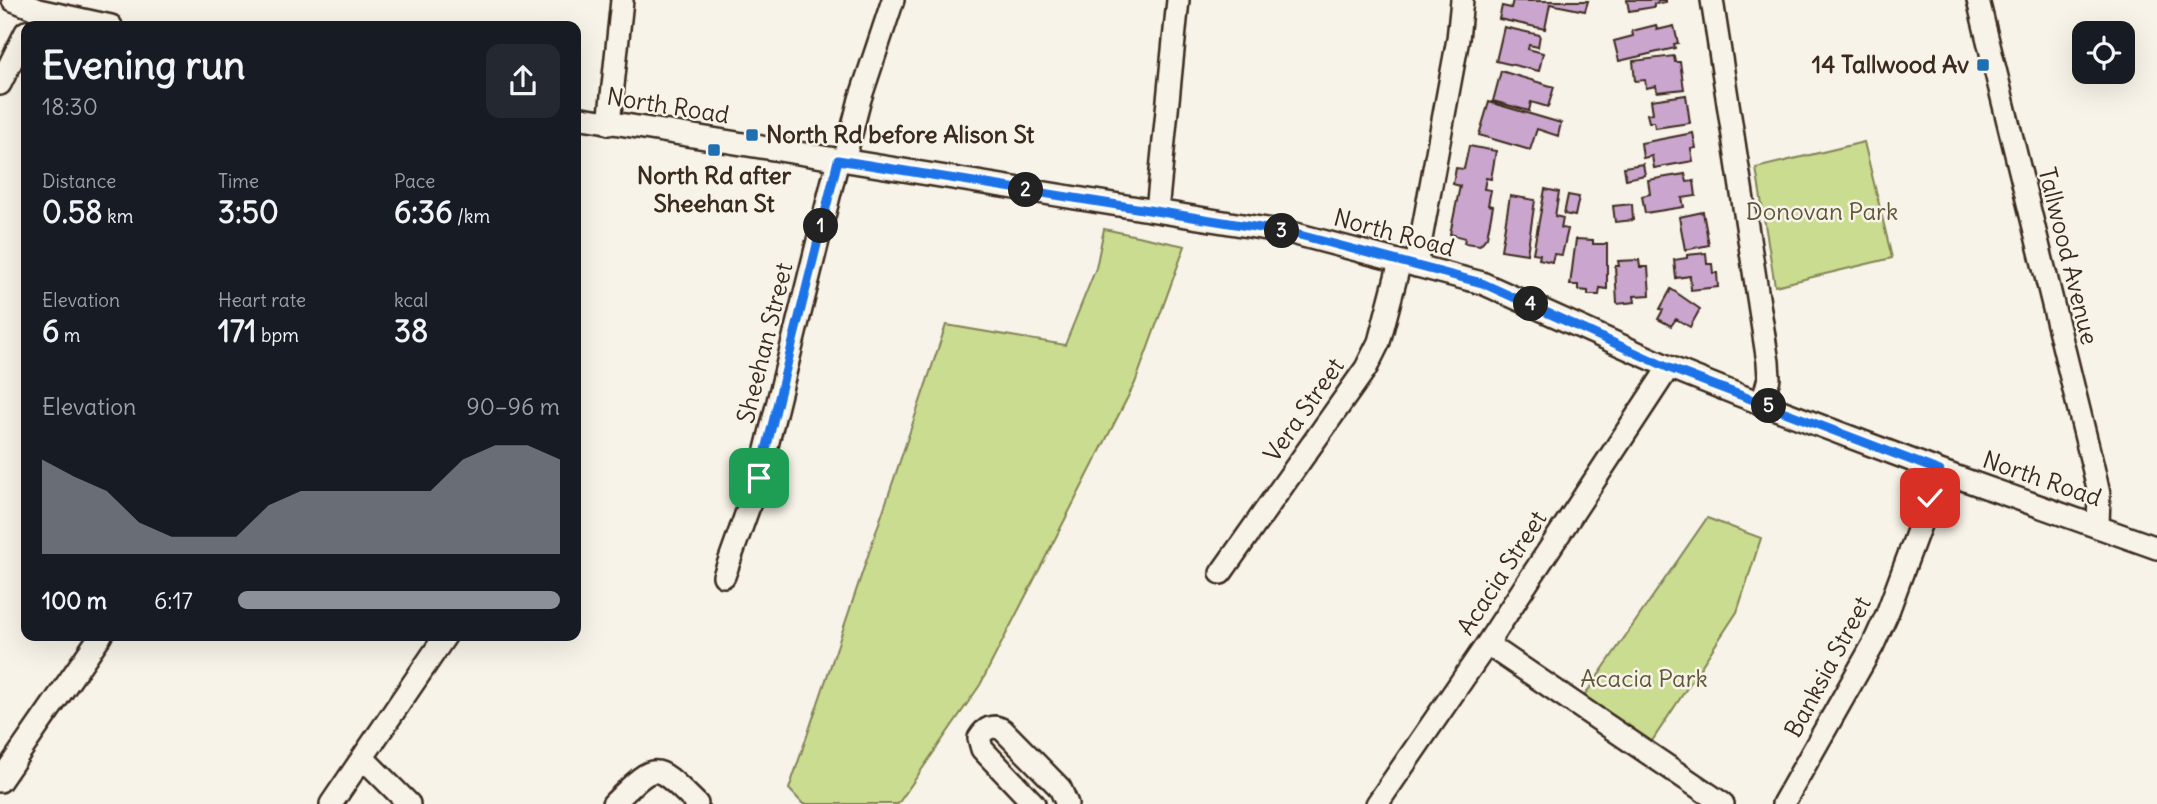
<!DOCTYPE html>
<meta charset="utf-8">
<style>
:root{--surface:#171b24;--page:#242831;--text:#f1f3f6;--muted:#9ea1a6;--accent:#8c9099}
body{margin:0;font-family:Delius,sans-serif;background:var(--page);color:var(--text);height:100vh;display:flex;flex-direction:column;font-size:26px;white-space:nowrap}
*{box-sizing:border-box;margin:0}
p{font-size:23px;color:var(--muted)}
.icon{flex:none;width:38px;height:38px;fill:none;stroke:currentColor;stroke-width:2;stroke-linecap:round;stroke-linejoin:round}
.map{position:relative;flex:1;overflow:hidden}
.side{position:absolute;left:21px;top:21px;width:560px;height:620px;display:flex;flex-direction:column;background:var(--surface);border-radius:14px;box-shadow:0 7px 28px #0002}
.side>*{flex:none}
.tools{position:absolute;left:2072px;top:21px;display:grid;gap:14px}
.tools a{display:grid;place-items:center;width:63px;height:63px;border-radius:14px;background:var(--surface);box-shadow:0 7px 28px #0002;font-size:35px}
.pin{position:absolute;display:grid;place-items:center;width:60px;height:60px;color:#fff;margin:-30px;border-radius:14px;box-shadow:0 4px 10px #0006}
.km{position:absolute;width:35px;height:35px;margin:-18px;border-radius:50%;background:#222;color:#fff;font-size:19px;line-height:35px;text-align:center}
.round{display:grid;place-items:center;flex:none;width:74px;height:74px;border-radius:14px;background:var(--page)}
.overview{display:flex;align-items:center;justify-content:space-between;height:119px;padding:0 21px}
h1{font-size:38px;font-weight:800;line-height:52px}
.metrics{display:grid;grid-template-columns:repeat(3,1fr);gap:10px;height:119px;padding:7px 21px}
.metrics div{display:grid;align-content:center}
.metrics b{font-size:30px;font-weight:800}
.metrics small{font-size:19px;font-weight:400}
.metrics p{font-size:19px}
.chart{height:196px;padding:14px 21px}
.chart p{display:flex;justify-content:space-between}
.chart svg{width:100%;height:126px;margin-top:7px;fill:var(--accent);opacity:.7}
ul{padding:0 21px;list-style:none;font-size:23px}
li{display:grid;grid-template-columns:112px 84px 1fr;align-items:center;height:52px}
li i{height:18px;border-radius:9px;background:var(--accent)}
.map>svg:first-child{display:block}
</style>
<div class="map">
<svg width="2157" height="804" viewBox="0 0 2157 804">
<rect width="100%" height="100%" fill="#f7f3e8"/>
<filter id="ink" filterUnits="userSpaceOnUse"><feTurbulence type="fractalNoise" baseFrequency=".0143" numOctaves="2"/><feDisplacementMap in="SourceGraphic" scale="14" xChannelSelector="R" yChannelSelector="G"/><feConvolveMatrix kernelMatrix="1 2 1 2 8 2 1 2 1" color-interpolation-filters="sRGB"/></filter>
<g filter="url(#ink)">
<path fill="#cadc90" stroke="#828357" stroke-width="2" d="M 1864,142 L 1892,258 L 1775,286 L 1756,168 Z
M 1104,229 L 1185,246 L 1135,383 L 980,685 L 898,804 L 803,804 L 789,789 L 946,325 L 1065,345 L 1096,268 Z
M 1707,518 L 1761,538 L 1737,612 L 1650,744 L 1582,699 Z"/>
<path fill="#caa5cd" stroke="#3b2a1e" stroke-width="2" d="M 1513,0 L 1517,1 L 1588,1 L 1585,11 L 1550,4 L 1545,29 L 1499,19 L 1502,6 L 1511,8 Z
M 1627,0 L 1666,0 L 1666,2 L 1654,4 L 1654,7 L 1629,11 Z
M 1656,25 L 1657,30 L 1674,26 L 1678,43 L 1674,44 L 1675,48 L 1619,61 L 1614,41 L 1633,36 L 1632,31 Z
M 1504,27 L 1540,35 L 1538,47 L 1529,45 L 1528,49 L 1543,53 L 1539,71 L 1496,61 Z
M 1674,56 L 1675,62 L 1680,62 L 1684,89 L 1657,92 L 1656,86 L 1646,88 L 1645,80 L 1635,81 L 1633,61 Z
M 1501,71 L 1554,87 L 1548,107 L 1531,102 L 1529,111 L 1493,101 Z
M 1686,95 L 1690,123 L 1655,128 L 1654,122 L 1649,122 L 1647,114 L 1653,113 L 1651,100 Z
M 1489,102 L 1561,123 L 1558,136 L 1537,129 L 1530,150 L 1479,135 Z
M 1693,133 L 1696,148 L 1691,149 L 1693,161 L 1654,168 L 1652,156 L 1643,158 L 1641,143 Z
M 1469,146 L 1496,151 L 1491,179 L 1486,178 L 1484,189 L 1491,190 L 1488,205 L 1493,206 L 1487,237 L 1480,245 L 1464,243 L 1465,238 L 1450,234 L 1460,186 L 1453,184 L 1456,168 L 1464,169 Z
M 1643,164 L 1645,175 L 1626,179 L 1624,167 Z
M 1685,174 L 1687,182 L 1694,181 L 1696,196 L 1682,198 L 1684,207 L 1645,213 L 1642,196 L 1650,194 L 1648,180 Z
M 1545,189 L 1559,192 L 1555,216 L 1563,218 L 1561,228 L 1568,229 L 1562,255 L 1554,254 L 1552,262 L 1539,259 L 1540,254 L 1533,253 Z
M 1568,195 L 1579,197 L 1575,216 L 1564,214 Z
M 1510,196 L 1535,200 L 1527,254 L 1501,250 Z
M 1632,204 L 1633,220 L 1615,222 L 1613,206 Z
M 1703,212 L 1709,245 L 1685,250 L 1679,217 Z
M 1576,239 L 1593,240 L 1593,244 L 1607,244 L 1607,289 L 1600,288 L 1599,295 L 1588,295 L 1588,291 L 1578,290 L 1578,285 L 1570,285 Z
M 1706,253 L 1707,264 L 1712,264 L 1713,273 L 1717,273 L 1718,287 L 1691,290 L 1690,276 L 1676,278 L 1674,260 L 1687,258 L 1687,255 Z
M 1639,260 L 1640,267 L 1648,267 L 1650,295 L 1634,296 L 1635,302 L 1617,304 L 1615,266 L 1619,266 L 1618,261 Z
M 1671,289 L 1700,309 L 1690,327 L 1676,319 L 1671,326 L 1658,319 L 1663,310 L 1660,309 Z"/>
<g fill="none" stroke-linecap="round" stroke-linejoin="round">
<g stroke="#3b2a1e" stroke-width="26">
<path id="minor" d="M 13,0 L 38,10 L 111,26
M 1712,0 L 1768,362 L 1769,378 L 1762,404
M 1978,0 L 2093,467 L 2099,494 L 2098,526
M 0,84 L 26,32
M 576,117 L 1292,233 L 1482,283 L 1669,367 L 1739,395 L 1940,471 L 2157,548
M 609,124 L 622,0
M 844,161 L 860,99 L 893,0
M 1157,211 L 1178,0
M 1416,266 L 1458,39 L 1462,0
M 1221,573 L 1366,368 L 1379,342 L 1400,262
M 724,576 L 759,478 L 838,160
M 1487,644 L 1723,804
M 363,758 L 409,804
M 0,781 L 101,635
M 331,804 L 446,635
M 613,804 C 657,761 653,761 697,804
M 1034,804 L 982,749 L 979,738 C 985,728 993,724 1003,730 L 1060,788 L 1067,804
M 1377,804 L 1487,644 L 1669,367
M 1783,804 L 1873,645 L 1887,614 L 1940,471"/>
</g>
<use href="#minor" stroke="#f7f3e8" stroke-width="21"/>
</g>
</g>
<g fill="none" stroke-linecap="round" stroke-linejoin="round" filter="url(#ink)">
<g stroke="#fff" stroke-width="14">
<path id="route" d="M 759,478 L 838,160 L 1292,233 L 1482,283 L 1669,368 L 1940,471 L 1930,498"/>
</g>
<use href="#route" stroke="#1a73e8" stroke-width="9"/>
</g>
<g fill="#1f6fb2" stroke="#f7f3e8" stroke-width="2.5">
<rect x="1976" y="58" width="14" height="14" rx="3.5"/>
<rect x="745" y="128" width="14" height="14" rx="3.5"/>
<rect x="707" y="143" width="14" height="14" rx="3.5"/>
</g>
<g text-anchor="middle" stroke-width="5" stroke-linejoin="round" paint-order="stroke">
<g font-size="24" font-weight="bold" fill="#3b2a1e" stroke="#f7f3e8" text-anchor="end">
<text x="1969" y="73">14 Tallwood Av</text>
<text x="766" y="143" text-anchor="start">North Rd before Alison St</text>
<text x="714" y="184" text-anchor="middle">North Rd after<tspan x="714" dy="28">Sheehan St</tspan></text>
</g>
<g font-size="24" fill="#3b2a1e" stroke="#f7f3e8">
<text transform="translate(668 106) rotate(9)" y="8">North Road</text>
<text transform="translate(1394 233) rotate(15)" y="8">North Road</text>
<text transform="translate(2068 256) rotate(76)" y="8">Tallwood Avenue</text>
<text transform="translate(765 343) rotate(-76)" y="8">Sheehan Street</text>
<text transform="translate(1304 410) rotate(-55)" y="8">Vera Street</text>
<text transform="translate(2042 479) rotate(19)" y="8">North Road</text>
<text transform="translate(1502 573) rotate(-57)" y="8">Acacia Street</text>
<text transform="translate(1828 667) rotate(-62)" y="8">Banksia Street</text>
</g>
<g font-size="24" fill="#5f563a" stroke="#f7f3e8">
<text x="1822" y="220">Donovan Park</text>
<text x="1644" y="687">Acacia Park</text>
</g>
</g>
</svg>
<div class="tools">
<a><svg class="icon" aria-label="locate" viewBox="0 0 24 24"><circle cx="12" cy="12" r="6"/><path d="M12 2v4M12 18v4M2 12h4M18 12h4"/></svg></a>
</div>
<div class="pin" style="left:759px;top:478px;background:#1e9e55"><svg class="icon" aria-label="arrive" viewBox="0 0 24 24"><path d="M6 21V4h12l-3 4 3 4H6"/></svg></div>
<div class="pin" style="left:1930px;top:498px;background:#d93025"><svg class="icon" aria-label="check" viewBox="0 0 24 24"><path d="M5 12l5 5 9-10"/></svg></div>
<b class="km" style="left:821px;top:226px">1</b>
<b class="km" style="left:1026px;top:190px">2</b>
<b class="km" style="left:1282px;top:231px">3</b>
<b class="km" style="left:1531px;top:304px">4</b>
<b class="km" style="left:1769px;top:406px">5</b>
<section class="side">
<div class="overview"><div><h1>Evening run</h1><p>18:30</p></div><a class="round"><svg class="icon" aria-label="share" viewBox="0 0 24 24"><path d="M12 15V3M7 8l5-5 5 5M5 13v7h14v-7"/></svg></a></div>
<div class="metrics">
<div><p>Distance</p><b>0.58<small> km</small></b></div>
<div><p>Time</p><b>3:50</b></div>
<div><p>Pace</p><b>6:36<small> /km</small></b></div>
</div>
<div class="metrics">
<div><p>Elevation</p><b>6<small> m</small></b></div>
<div><p>Heart rate</p><b>171<small> bpm</small></b></div>
<div><p>kcal</p><b>38</b></div>
</div>
<div class="chart"><p><span>Elevation</span>90–96 m</p>
<svg viewBox="0 0 160 44" preserveAspectRatio="none"><path d="M0 44V11L10 17L20 22L30 33L40 38L50 38L60 38L70 27L80 22L90 22L100 22L110 22L120 22L130 11L140 6L150 6L160 11V44z"/></svg>
</div>
<ul>
<li><b>100 m</b>6:17<i style="width:100%"></i></li>
</ul>
</section>
</div>
